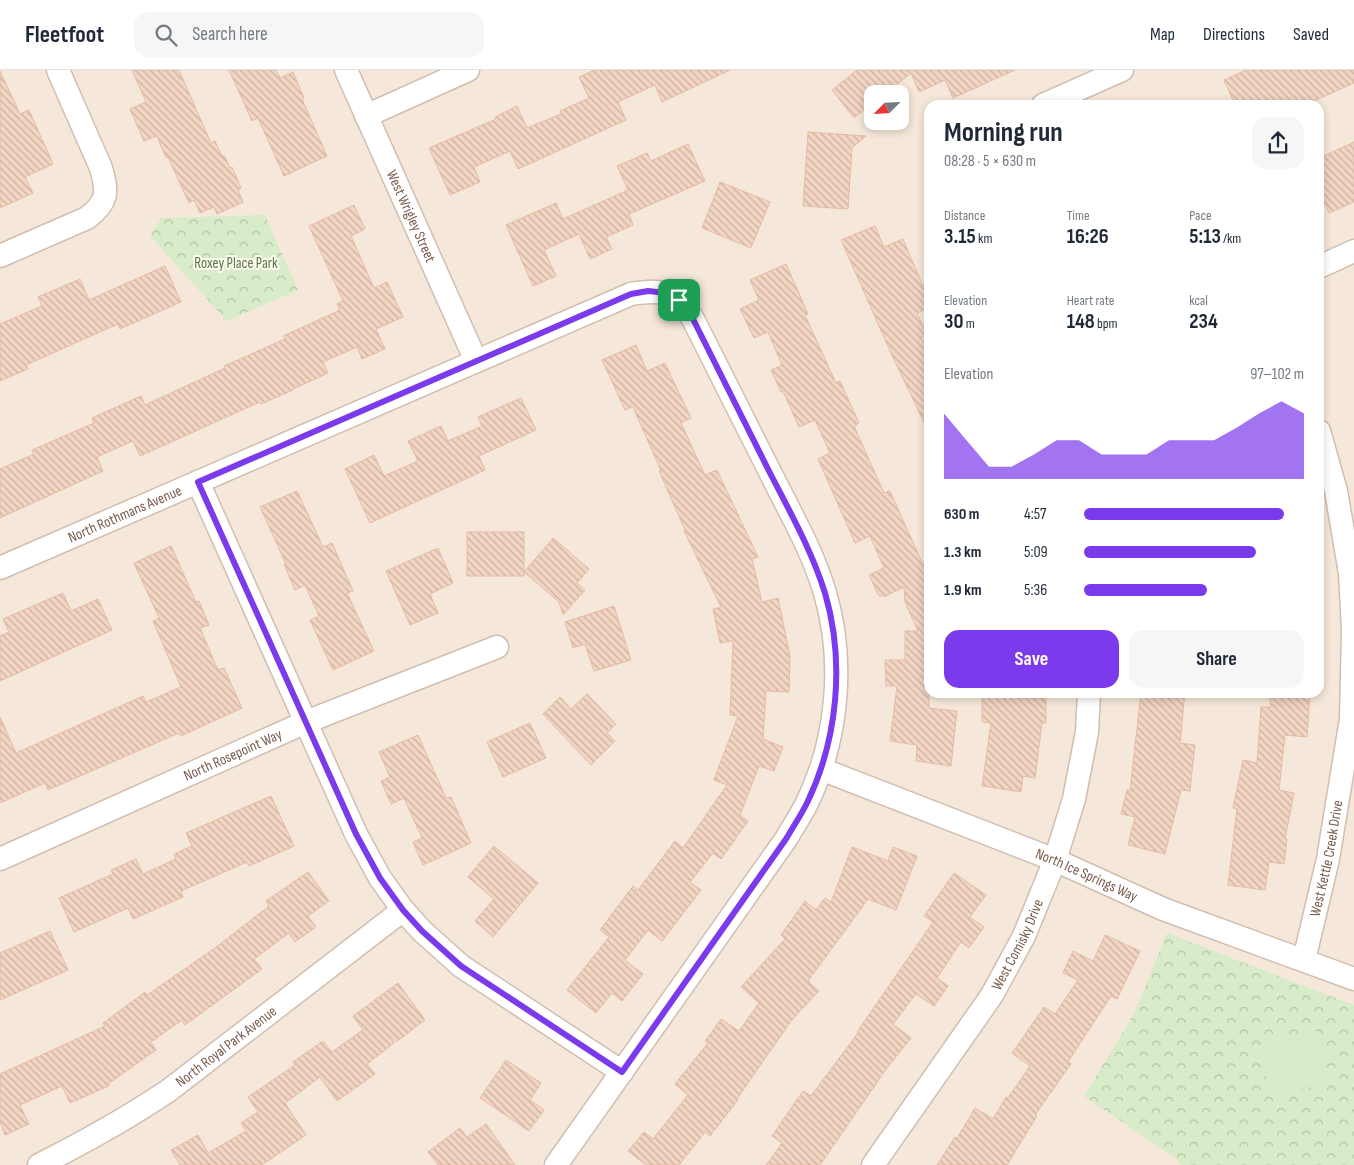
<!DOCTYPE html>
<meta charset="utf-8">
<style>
:root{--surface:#fff;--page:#f6f6f7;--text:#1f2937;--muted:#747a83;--line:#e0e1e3;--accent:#7c3aed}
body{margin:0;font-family:"Sofia Sans Condensed",sans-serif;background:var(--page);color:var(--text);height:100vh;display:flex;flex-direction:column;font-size:19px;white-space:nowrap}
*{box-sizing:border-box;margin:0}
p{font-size:16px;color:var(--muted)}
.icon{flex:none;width:28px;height:28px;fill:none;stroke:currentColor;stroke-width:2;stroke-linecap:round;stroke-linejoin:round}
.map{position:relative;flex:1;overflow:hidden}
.drawer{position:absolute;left:924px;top:30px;width:400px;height:598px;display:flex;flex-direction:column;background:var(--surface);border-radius:15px;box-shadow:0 2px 8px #0003}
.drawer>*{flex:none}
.needle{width:32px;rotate:246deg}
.buttons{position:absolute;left:864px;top:15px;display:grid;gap:10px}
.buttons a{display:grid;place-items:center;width:45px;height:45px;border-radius:10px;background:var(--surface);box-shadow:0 2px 8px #0003;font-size:25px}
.pin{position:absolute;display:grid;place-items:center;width:42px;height:42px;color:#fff;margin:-21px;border-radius:10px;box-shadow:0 2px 8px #0006}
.round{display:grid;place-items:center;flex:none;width:52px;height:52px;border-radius:15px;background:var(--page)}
.summary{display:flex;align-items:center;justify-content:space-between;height:85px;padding:0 20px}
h1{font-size:28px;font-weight:700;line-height:38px}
.figures{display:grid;grid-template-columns:repeat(3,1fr);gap:8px;height:85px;padding:5px 20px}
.figures div{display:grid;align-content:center}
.figures b{font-size:21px;font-weight:700}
.figures small{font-size:14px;font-weight:400}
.figures p{font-size:14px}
.chart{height:140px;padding:10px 20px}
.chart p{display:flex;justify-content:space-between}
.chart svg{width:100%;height:90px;margin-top:5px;fill:var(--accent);opacity:.7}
.action{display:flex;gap:10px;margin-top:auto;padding:10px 20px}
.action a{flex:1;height:58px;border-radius:15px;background:var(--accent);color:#fff;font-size:20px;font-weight:700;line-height:58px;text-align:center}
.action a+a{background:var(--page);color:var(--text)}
ul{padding:0 20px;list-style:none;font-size:16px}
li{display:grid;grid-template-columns:80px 60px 1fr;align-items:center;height:38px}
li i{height:12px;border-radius:6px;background:var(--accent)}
header{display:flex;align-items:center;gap:30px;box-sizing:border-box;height:70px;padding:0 25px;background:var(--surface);border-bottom:1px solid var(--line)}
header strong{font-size:24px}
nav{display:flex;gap:28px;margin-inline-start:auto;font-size:18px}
.search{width:350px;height:45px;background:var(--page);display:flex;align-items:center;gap:12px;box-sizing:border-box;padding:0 18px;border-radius:15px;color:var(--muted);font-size:19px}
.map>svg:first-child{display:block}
</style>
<header>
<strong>Fleetfoot</strong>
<div class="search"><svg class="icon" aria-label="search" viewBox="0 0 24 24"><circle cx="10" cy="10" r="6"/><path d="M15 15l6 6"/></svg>Search here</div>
<nav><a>Map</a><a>Directions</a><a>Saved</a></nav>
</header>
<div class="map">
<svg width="1354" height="1095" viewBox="0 0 1354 1095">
<defs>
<pattern id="forest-crowns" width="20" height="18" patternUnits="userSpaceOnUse" patternTransform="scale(1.25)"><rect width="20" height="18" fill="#d8ecc9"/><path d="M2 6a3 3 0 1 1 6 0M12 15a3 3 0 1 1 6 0" fill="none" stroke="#b4c2a5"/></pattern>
<pattern id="building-back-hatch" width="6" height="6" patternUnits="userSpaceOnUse" patternTransform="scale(1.25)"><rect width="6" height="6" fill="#f3d5c3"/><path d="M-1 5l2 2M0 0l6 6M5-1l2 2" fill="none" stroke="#cab0a1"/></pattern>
</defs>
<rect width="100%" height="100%" fill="#fdf6ec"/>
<path fill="#f5e8da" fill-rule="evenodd" d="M 0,0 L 1354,0 L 1354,1095 L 0,1095 ZM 872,24 L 900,24 L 900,51 L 872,51 ZM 929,35 L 1319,35 L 1319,622 L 929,622 Z"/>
<path fill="url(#forest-crowns)" d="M 265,145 L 298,220 L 227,251 L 150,166 L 161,148 Z
M 1167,863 L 1354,935 L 1354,1095 L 1181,1095 L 1178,1090 L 1084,1026 L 1135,942 Z"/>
<path fill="#d8ecc9" d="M 1317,961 L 1330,1012 L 1271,1027 L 1258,976 Z"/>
<path fill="url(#building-back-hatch)" stroke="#e6bba3" d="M 132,0 L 179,0 L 211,73 L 215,71 L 222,86 L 224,85 L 230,98 L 232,97 L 241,118 L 238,120 L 243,132 L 217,144 L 214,137 L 200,143 L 194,130 L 189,133 L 168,87 L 166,88 L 157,66 L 144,71 L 130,39 L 146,32 Z
M 229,0 L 276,0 L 280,8 L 293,2 L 304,28 L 302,29 L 327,86 L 284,106 L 258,48 L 252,51 Z
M 595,0 L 730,0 L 662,32 L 655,15 L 618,32 L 626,50 L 518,99 L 510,81 L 474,97 L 480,112 L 450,125 L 429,78 L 496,49 L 495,47 L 517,36 L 527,58 L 561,44 L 560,41 L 589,28 L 579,7 Z
M 857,0 L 1015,0 L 953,28 L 945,10 L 919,22 L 911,3 L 885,24 L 872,24 L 872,33 L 854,48 L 832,20 Z
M 1246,0 L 1354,0 L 1354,13 L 1305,35 L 1235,35 L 1224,10 Z
M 0,1 L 20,44 L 29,40 L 53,94 L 25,107 L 33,123 L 0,138 Z
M 808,62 L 866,66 L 852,78 L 848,139 L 803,136 Z
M 1354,72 L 1354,132 L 1329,143 L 1319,119 L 1319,88 Z
M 688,74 L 705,111 L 629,144 L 633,155 L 606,167 L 612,179 L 590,189 L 579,164 L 544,180 L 556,206 L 533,216 L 506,155 L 556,133 L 563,149 L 628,120 L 617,96 L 647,83 L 651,91 Z
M 720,112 L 770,132 L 751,178 L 702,158 Z
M 354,135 L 365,159 L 351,166 L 374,218 L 387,212 L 403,247 L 376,259 L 385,279 L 362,289 L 357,277 L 323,292 L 328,303 L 293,319 L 293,320 L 261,334 L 260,332 L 140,386 L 133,371 L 97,387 L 103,401 L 0,448 L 0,399 L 34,384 L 32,380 L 94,353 L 92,348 L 141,326 L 145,335 L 225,298 L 224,296 L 285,269 L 283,266 L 340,240 L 337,234 L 343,231 L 309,156 Z
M 875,156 L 884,177 L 903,169 L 923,216 L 929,213 L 929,238 L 917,243 L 927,265 L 921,267 L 929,283 L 929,363 L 890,281 L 841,170 Z
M 786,194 L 808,244 L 805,245 L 836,313 L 840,311 L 859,353 L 854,356 L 884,423 L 890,421 L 929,508 L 929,638 L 957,641 L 951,696 L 916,691 L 917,675 L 890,671 L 897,616 L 886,616 L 885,590 L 905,590 L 905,561 L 918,561 L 905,532 L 904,517 L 886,526 L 879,526 L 869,505 L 884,498 L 870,466 L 855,473 L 818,389 L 830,383 L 815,350 L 799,357 L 783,321 L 781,322 L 771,300 L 782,295 L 768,262 L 754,268 L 740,239 L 759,230 L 750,210 Z
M 165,196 L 181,232 L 120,259 L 118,254 L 26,295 L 28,299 L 0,311 L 0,254 L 42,236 L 38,227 L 80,209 L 89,230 Z
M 636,275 L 647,301 L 665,293 L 691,348 L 681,353 L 705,405 L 717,400 L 758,487 L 752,489 L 762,532 L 778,528 L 790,586 L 789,622 L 766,621 L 763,669 L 783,677 L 774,701 L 759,696 L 740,745 L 748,751 L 721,789 L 713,783 L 690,812 L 701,820 L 662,871 L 648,860 L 625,890 L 643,904 L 622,931 L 612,923 L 596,943 L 567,920 L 609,867 L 600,860 L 633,816 L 638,820 L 675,771 L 683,778 L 727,715 L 714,710 L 738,646 L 730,645 L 733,571 L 720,573 L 713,539 L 721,537 L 684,461 L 685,460 L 659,401 L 661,401 L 633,337 L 625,340 L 602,290 Z
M 521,328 L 536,360 L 479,386 L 485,400 L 370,453 L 345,399 L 374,385 L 384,406 L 418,391 L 408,371 L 441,356 L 448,371 L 482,356 L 478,347 Z
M 297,421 L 323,477 L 332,473 L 353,521 L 347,523 L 374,581 L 333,600 L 310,550 L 319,546 L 305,515 L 295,520 L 284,494 L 286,494 L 260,437 Z
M 467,462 L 524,462 L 524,502 L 553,468 L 589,499 L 577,513 L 585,520 L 563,545 L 559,532 L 524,502 L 524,506 L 467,506 Z
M 171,476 L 196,532 L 199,531 L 209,555 L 200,558 L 218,600 L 224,598 L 242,638 L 181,666 L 179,663 L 48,720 L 45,713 L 0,733 L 0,647 L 16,683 L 143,626 L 146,632 L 181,617 L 153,551 L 159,548 L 134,493 Z
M 438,478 L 453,513 L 430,524 L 438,543 L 410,555 L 386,501 Z
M 63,523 L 71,541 L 98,529 L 112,560 L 0,611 L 0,566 L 9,562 L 3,549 Z
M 614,536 L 631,590 L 594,601 L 585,574 L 573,578 L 565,552 Z
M 982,622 L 1021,622 L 1021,628 L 1046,628 L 1046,653 L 1042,653 L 1035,708 L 1023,706 L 1021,722 L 982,716 L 991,653 L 982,652 Z
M 1141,622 L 1185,622 L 1180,673 L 1195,675 L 1190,721 L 1181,720 L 1165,784 L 1128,775 L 1135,747 L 1121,744 L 1127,720 L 1130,721 Z
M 1269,622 L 1310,622 L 1307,667 L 1285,665 L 1279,720 L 1294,723 L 1285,769 L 1287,769 L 1284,794 L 1269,792 L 1265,820 L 1228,815 L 1237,739 L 1233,738 L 1243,690 L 1257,693 L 1261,637 L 1271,637 Z
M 587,624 L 616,654 L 607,663 L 615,671 L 591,695 L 543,644 L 560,627 L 571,639 Z
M 530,653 L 546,688 L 503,707 L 487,672 Z
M 418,665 L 446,728 L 451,727 L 471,773 L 423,795 L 413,772 L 422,768 L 404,728 L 391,734 L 381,711 L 390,707 L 379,682 Z
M 271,726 L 294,776 L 249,796 L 247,792 L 181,821 L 183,827 L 133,849 L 128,838 L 74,862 L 59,828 L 113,804 L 111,800 L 136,789 L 143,804 L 176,789 L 174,784 L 192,776 L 186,763 Z
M 494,776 L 538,813 L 493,867 L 475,851 L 494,829 L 468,807 Z
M 852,777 L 888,791 L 893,777 L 917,786 L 896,840 L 868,829 L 808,911 L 819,921 L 791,951 L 737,1029 L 738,1030 L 710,1066 L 705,1062 L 679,1095 L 646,1095 L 628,1081 L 644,1062 L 653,1069 L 688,1025 L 675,1014 L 708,973 L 705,971 L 721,949 L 739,961 L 759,933 L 741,917 L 785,869 L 781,865 L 805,831 L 816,840 L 825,828 L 831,832 Z
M 308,802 L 329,831 L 308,846 L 316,857 L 295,872 L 289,863 L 254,889 L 262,899 L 185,955 L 182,950 L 151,972 L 156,980 L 108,1014 L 109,1016 L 70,1033 L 62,1016 L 20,1035 L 29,1054 L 5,1065 L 0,1052 L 0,1004 L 105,956 L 103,953 L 145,922 L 147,925 L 215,878 L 269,836 L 266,831 Z
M 954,803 L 986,825 L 970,847 L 984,857 L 969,878 L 961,872 L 937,908 L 948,916 L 934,936 L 916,924 L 893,954 L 911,968 L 887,998 L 820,1095 L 766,1095 L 782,1073 L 772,1066 L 803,1021 L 811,1026 L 858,963 L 857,962 L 933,852 L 924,846 Z
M 50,861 L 68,900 L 0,930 L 0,883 Z
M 1105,865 L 1140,881 L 1117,929 L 1111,926 L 1068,992 L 1071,994 L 1035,1045 L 1037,1046 L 1007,1095 L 937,1095 L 955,1067 L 957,1068 L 975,1038 L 993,1049 L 1006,1027 L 1008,1028 L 1030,996 L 1012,983 L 1044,937 L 1055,944 L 1078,910 L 1063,903 L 1073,881 L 1093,891 Z
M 398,913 L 425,950 L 396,972 L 390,967 L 394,973 L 367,994 L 375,1004 L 337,1031 L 320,1007 L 285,1033 L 306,1065 L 262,1095 L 180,1095 L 171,1080 L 198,1065 L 208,1083 L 246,1061 L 241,1053 L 258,1042 L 248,1027 L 295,995 L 293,992 L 323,971 L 332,982 L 363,960 L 353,946 Z
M 506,990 L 541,1013 L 530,1030 L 544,1040 L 529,1061 L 480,1028 Z
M 486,1054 L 515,1095 L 438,1095 L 428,1082 L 460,1058 L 467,1067 Z"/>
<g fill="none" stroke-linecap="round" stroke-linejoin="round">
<g stroke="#d1beb0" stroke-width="25">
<g id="minor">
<path id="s1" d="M 346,0 L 476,291"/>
<path d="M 1043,35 L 1122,0"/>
<path d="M 366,46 L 468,0"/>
<path d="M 0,186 L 87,148 C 108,132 108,123 101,98 L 58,0"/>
<path d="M 1319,197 L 1354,181"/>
<path d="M 198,412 L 356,764 L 380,808 L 403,840 L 422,861 L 461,896 L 622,1002"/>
<path id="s2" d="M 0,498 L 631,224 C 664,219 671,221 692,247 C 719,300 745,353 772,406 C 791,444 813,482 825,523 C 845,591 838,669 807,733 C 801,745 793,757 786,769 L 556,1095"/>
<path id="s3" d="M 821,699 L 1055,790 L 1163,839 L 1354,909"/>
<path id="s4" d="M 0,789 L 306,652 L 497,577"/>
<path id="s5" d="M 1304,890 L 1328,789 L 1351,649 L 1353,560 L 1350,503 L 1336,421 L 1319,361"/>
<path id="s6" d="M 39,1095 C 83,1073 126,1049 168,1021 L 403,840"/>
<path id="s7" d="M 873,1095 L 992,925 L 1024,866 L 1055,790 L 1074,729 L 1087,662 L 1089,622"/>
</g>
</g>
<use href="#minor" stroke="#fff" stroke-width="22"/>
</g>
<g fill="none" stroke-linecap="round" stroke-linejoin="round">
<g stroke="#fff" stroke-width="10">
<path id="route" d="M 648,221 C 674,223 677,228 692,247 C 718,299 744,351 770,403 C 790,442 812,481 825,523 C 845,591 838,669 807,733 C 801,745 793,757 786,769 L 622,1002 L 461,896 L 422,861 L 403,840 L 380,808 L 356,764 L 198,412 L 631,224 Z"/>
</g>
<use href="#route" stroke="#7c3aed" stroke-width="6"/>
</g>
<g text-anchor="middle" stroke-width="4" stroke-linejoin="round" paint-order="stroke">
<g font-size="15" fill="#7a5c4d" stroke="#fffaf3">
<text dy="5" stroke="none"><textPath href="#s1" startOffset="160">West Wrigley Street</textPath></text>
<text dy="5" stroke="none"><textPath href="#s2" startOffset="136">North Rothmans Avenue</textPath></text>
<text dy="5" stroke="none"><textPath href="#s4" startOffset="255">North Rosepoint Way</textPath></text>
<text dy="5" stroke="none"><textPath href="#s5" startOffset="104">West Kettle Creek Drive</textPath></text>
<text dy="5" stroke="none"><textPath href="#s3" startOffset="286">North Ice Springs Way</textPath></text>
<text dy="5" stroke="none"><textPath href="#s7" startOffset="264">West Comisky Drive</textPath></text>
<text dy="5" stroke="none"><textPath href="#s6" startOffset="222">North Royal Park Avenue</textPath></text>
</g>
<g font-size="15" fill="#537a41" stroke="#fffaf3">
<text x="236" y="198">Roxey Place Park</text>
</g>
</g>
</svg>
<div class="buttons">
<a><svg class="needle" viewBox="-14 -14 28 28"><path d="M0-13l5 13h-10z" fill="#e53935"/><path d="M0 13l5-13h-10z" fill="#747a83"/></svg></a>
</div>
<div class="pin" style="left:679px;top:230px;background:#1e9e55"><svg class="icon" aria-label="arrive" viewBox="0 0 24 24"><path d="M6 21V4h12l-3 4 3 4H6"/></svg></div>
<section class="drawer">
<div class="summary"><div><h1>Morning run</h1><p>08:28 · 5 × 630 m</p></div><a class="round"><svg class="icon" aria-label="share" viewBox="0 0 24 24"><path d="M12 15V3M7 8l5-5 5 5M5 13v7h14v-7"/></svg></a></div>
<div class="figures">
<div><p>Distance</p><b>3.15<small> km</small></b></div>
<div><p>Time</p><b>16:26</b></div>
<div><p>Pace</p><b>5:13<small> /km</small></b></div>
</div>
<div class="figures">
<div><p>Elevation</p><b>30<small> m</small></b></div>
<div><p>Heart rate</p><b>148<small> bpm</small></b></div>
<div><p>kcal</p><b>234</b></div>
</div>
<div class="chart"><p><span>Elevation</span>97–102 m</p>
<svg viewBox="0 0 160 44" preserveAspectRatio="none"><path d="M0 44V12L10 25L20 38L30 38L40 32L50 25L60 25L70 32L80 32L90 32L100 25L110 25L120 25L130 19L140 12L150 6L160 12V44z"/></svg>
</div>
<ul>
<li><b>630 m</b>4:57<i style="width:91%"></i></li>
<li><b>1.3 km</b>5:09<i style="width:78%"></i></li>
<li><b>1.9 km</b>5:36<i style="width:56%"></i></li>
</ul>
<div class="action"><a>Save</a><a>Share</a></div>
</section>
</div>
